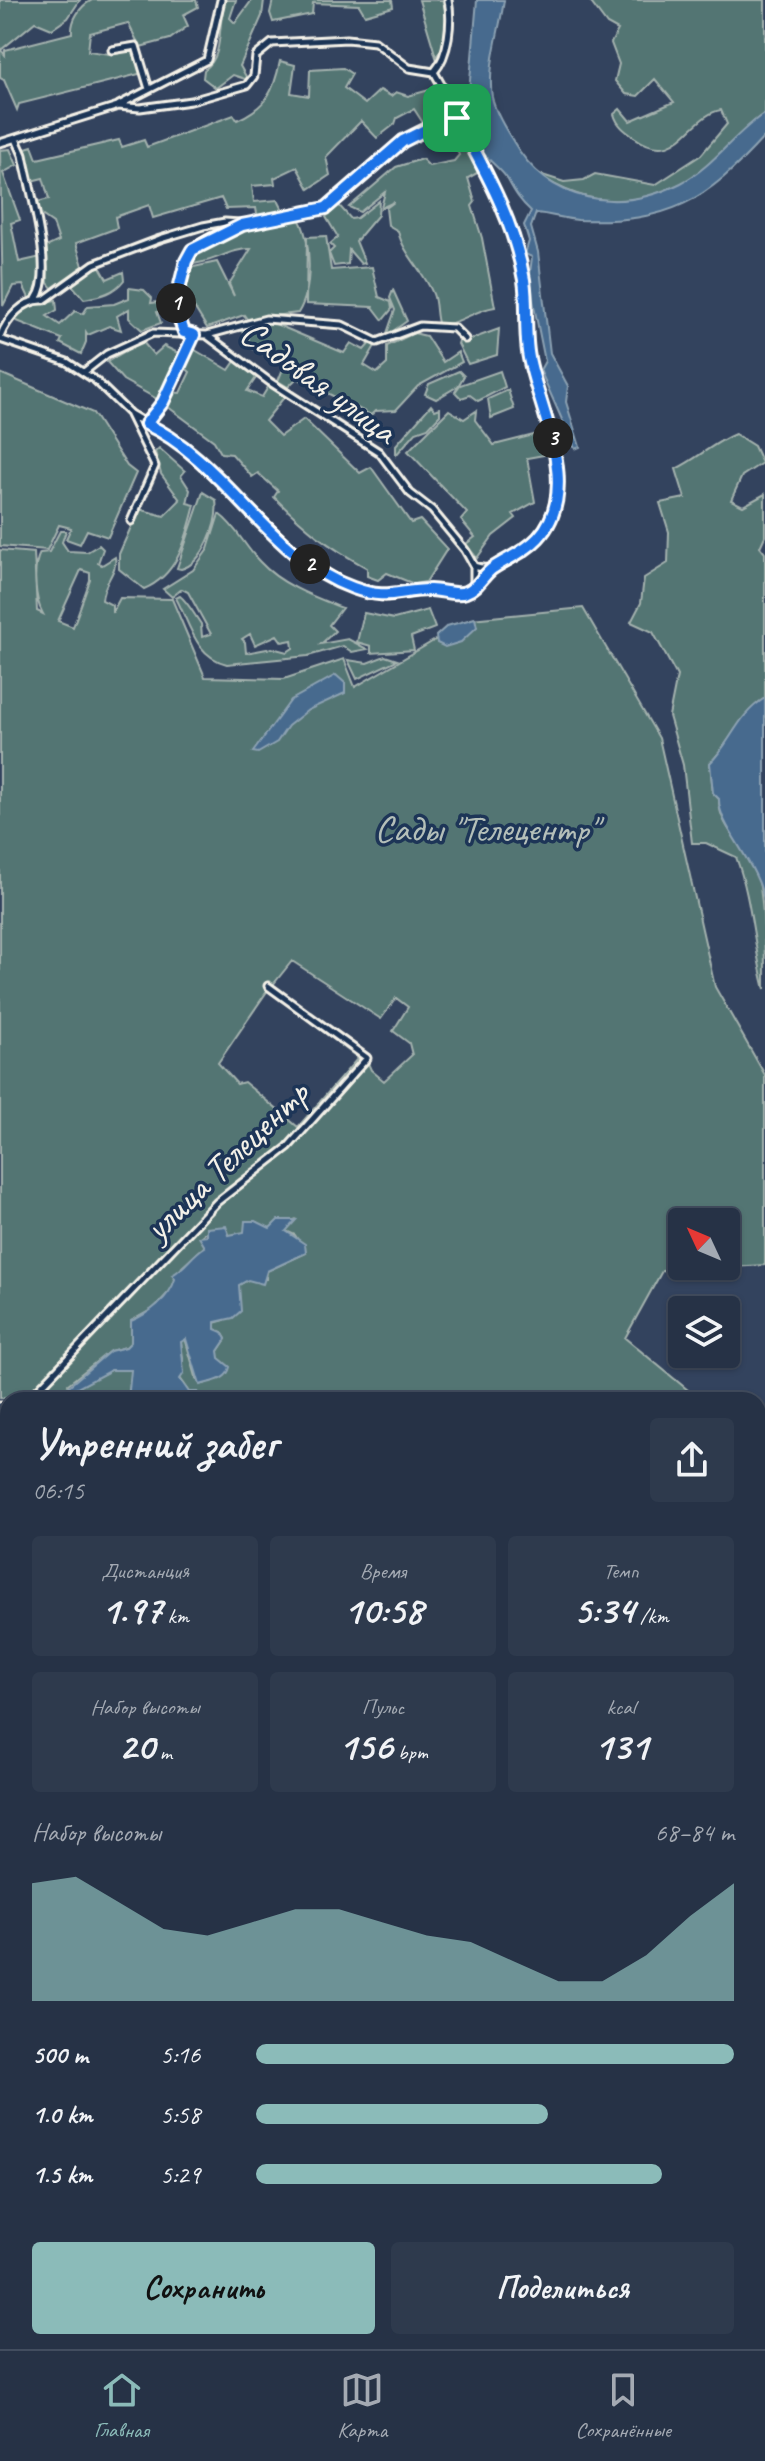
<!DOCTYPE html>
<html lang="ru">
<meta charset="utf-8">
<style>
:root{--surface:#263246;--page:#2e3a4d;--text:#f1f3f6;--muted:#a4aab3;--line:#424d5f;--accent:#8bbbb9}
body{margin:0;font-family:Caveat,sans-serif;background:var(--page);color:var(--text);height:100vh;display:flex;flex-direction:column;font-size:30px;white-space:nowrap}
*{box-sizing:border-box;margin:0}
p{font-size:26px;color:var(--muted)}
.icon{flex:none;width:44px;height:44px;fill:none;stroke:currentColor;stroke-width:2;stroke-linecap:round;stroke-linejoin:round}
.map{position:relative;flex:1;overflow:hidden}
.sheet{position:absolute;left:0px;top:1392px;width:766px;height:958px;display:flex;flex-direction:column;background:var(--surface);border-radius:24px 24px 0 0;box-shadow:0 2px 6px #0004,0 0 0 2px var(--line)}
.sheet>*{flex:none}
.needle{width:52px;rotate:314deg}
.fabs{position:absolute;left:668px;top:1208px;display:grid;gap:16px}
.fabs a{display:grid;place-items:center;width:72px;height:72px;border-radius:8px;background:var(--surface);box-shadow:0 2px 6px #0004,0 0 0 2px var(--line);font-size:40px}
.pin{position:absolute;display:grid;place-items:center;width:68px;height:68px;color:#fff;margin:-34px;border-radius:16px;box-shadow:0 4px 12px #0006}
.km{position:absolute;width:40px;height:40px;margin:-20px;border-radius:50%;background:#222;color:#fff;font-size:22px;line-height:40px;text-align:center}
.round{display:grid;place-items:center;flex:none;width:84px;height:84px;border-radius:8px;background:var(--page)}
.summary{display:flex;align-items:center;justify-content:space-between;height:136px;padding:0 32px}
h1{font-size:44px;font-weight:700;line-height:60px}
.figures{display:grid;grid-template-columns:repeat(3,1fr);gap:12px;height:136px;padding:8px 32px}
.figures div{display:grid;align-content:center;border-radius:8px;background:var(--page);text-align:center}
.figures b{font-size:40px;font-weight:700}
.figures small{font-size:22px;font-weight:400}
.figures p{font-size:22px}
.chart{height:224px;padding:16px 32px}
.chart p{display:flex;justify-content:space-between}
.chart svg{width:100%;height:144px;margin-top:8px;fill:var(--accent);opacity:.7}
.action{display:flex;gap:16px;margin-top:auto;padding:16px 32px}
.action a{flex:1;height:92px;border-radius:8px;background:var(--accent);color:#111;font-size:32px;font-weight:700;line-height:92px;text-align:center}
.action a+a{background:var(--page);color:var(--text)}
ul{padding:0 32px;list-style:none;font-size:26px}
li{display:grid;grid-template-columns:128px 96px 1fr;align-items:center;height:60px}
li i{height:20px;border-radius:10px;background:var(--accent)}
.menu{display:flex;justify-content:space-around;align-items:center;height:112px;border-top:2px solid var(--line);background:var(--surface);font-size:22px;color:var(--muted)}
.menu a{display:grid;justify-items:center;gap:4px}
.menu .selected{color:var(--accent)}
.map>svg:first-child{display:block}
</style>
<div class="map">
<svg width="765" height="2349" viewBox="0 0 765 2349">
<rect width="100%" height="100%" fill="#33435e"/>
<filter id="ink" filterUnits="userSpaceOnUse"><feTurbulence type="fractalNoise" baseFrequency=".0125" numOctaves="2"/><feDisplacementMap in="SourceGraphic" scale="16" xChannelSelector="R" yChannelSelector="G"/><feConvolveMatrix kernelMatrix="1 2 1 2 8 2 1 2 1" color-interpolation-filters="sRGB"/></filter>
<g filter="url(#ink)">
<path fill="#537473" stroke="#a4b2ae" stroke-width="2" fill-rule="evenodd" d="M 0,0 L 80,0 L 68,18 L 52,29 L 35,22 L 1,50 L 5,55 L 5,50 L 72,33 C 71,20 80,6 92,0 L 196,0 L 198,7 L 183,15 L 188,26 L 170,39 L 140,47 L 128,23 L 90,33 L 88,51 L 109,54 L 134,48 L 143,73 L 19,104 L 17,110 L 4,80 L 0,78 Z
M 226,0 L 236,0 L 230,18 L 235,23 L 252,0 L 264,0 L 262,16 L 240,66 L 248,80 L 233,75 L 216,88 L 203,78 L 204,70 C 226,56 216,22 226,0 Z
M 273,0 L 392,0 L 393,7 L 365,15 L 359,5 L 313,3 L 312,14 L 273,22 L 270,13 Z
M 419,0 L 442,0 C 449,16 448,44 436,57 Z
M 589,0 L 765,0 L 765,113 C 739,130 722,158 697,174 C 643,210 588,209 536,173 L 564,182 L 584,180 L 595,174 L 655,185 L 701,155 L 727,124 L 721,110 C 689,115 678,169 634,137 C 625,131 617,125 614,114 L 620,109 L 630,121 L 674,102 L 655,79 L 638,96 L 626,94 L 615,81 L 619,64 L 611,43 L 618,30 L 607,24 Z
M 280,61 L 295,65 L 291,93 L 309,96 L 310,70 L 343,68 L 352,74 L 344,88 L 365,104 L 380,90 L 391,96 L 396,92 L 408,96 L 433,89 L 444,118 L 425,126 L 414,109 L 397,118 L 395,124 L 377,138 L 361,121 L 326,157 L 330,175 L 309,189 L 297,167 L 274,178 L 275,184 L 252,186 L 254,202 L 278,200 L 284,212 L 258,220 L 256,208 L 226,209 L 221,198 L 153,218 L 149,205 L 115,217 L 117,228 L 76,243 L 83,266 L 52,288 L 48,283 L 46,247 L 59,241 L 53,223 L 40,214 L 37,202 L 49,199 L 43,178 L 31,181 L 26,148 L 32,146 L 37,159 L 119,140 L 122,147 L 144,140 L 147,147 L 234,115 L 237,120 C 266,107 274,92 280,61 Z
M 466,147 L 479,172 L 468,178 L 475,202 L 472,206 L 482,238 L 495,307 C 474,310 460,324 439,326 C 435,316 437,304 433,294 C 424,271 403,254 398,231 L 388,225 L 386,208 L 394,202 L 381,208 L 385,192 L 360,212 L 349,207 L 396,167 L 422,159 L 429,166 L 454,161 L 459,155 L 457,150 Z
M 10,149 L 17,165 L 3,173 L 20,220 L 11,223 L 19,262 L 41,257 L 40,291 L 30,300 L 23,285 L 13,286 L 3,306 L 0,150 Z
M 379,201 L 378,215 L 356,241 L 365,263 L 361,264 L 349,250 L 348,264 L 334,266 L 329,253 L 334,248 L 330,244 L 338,237 L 326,217 L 337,203 L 351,219 L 357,218 Z
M 297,215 C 312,238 313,290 298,313 L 247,319 L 244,315 L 207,328 L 186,294 L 189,268 L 217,262 L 234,296 L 229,284 L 251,249 C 231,248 211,264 190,264 C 199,236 270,223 297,215 Z
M 326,236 L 331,270 L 372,267 L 379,297 L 391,302 L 392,309 L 383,320 L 373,307 L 306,304 L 307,237 Z
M 99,265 L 107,279 L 123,272 L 124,280 C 114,293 101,296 84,299 L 71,284 Z
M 129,288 L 144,290 L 152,298 L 151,303 L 173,300 L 174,317 L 167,308 L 157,312 L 161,323 L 142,330 L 129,318 L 129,309 L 117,316 L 121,330 L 109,326 L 88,335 L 86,332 L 86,342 L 81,354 L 60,343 L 62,339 L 12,319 L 34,304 L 56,300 L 57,310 L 47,316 L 60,325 L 75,311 L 83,314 L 88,306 L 114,304 L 129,298 Z
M 393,290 L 407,321 L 386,336 L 395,310 L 390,298 Z
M 266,320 L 344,353 L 351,343 L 364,350 L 371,342 L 375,346 L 364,365 L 377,373 L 387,364 L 387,346 L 414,333 L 426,336 L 443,362 L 458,352 L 462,362 L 418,386 L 396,410 L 375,411 L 371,415 L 297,378 L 288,387 L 278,381 L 285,364 L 246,346 L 249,338 L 238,328 Z
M 499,329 L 497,355 L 468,364 L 458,344 L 460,338 L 469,340 Z
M 142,341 L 154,355 L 164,346 L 180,354 L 159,400 L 123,380 L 107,362 Z
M 190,347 L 229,370 L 236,360 L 258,375 L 247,391 L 262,397 L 270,384 L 286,395 L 265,421 L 280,436 L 304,419 L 360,473 L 371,467 L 411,523 L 420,520 L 447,549 L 426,582 L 414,584 L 387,573 L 378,580 L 367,576 L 367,568 C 326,545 308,531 274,497 L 278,491 L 258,473 L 252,477 L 232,454 L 221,453 L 214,441 L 164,404 L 170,392 L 180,393 L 190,372 L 182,365 Z
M 459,371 L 464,376 L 458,386 L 436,399 L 425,394 L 429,384 Z
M 500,371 L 505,387 L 478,401 L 470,395 L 461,398 L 455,392 L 460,385 Z
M 0,373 L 93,413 L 127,466 L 136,473 L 108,537 L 87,530 L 80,544 L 66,539 L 71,528 L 59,525 L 47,550 L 0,546 Z
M 508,390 L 514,409 L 491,418 L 488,399 Z
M 431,405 L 435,410 L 440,408 L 440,415 L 428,428 L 416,432 L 396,455 L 396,445 Z
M 449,410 L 464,419 L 476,411 L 475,420 L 494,445 L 538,434 L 544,455 L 527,458 L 535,502 L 513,514 L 516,518 L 493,536 L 477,558 L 466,544 L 475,537 L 461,520 L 467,513 L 408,451 Z
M 735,434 L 754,446 L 762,463 L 742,476 L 731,500 L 743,506 L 765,494 L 765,536 L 760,547 L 765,553 L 765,698 C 741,713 730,744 710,763 L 713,793 L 719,799 C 718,828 749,849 758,876 C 765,910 765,953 765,989 C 753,945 752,900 736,857 L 706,843 L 692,843 L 683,765 L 669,716 L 677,676 L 653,632 L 631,622 L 641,603 L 644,578 L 668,563 L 669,532 L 660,503 L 685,498 L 676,469 C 697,459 713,443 735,434 Z
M 159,448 L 185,471 L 181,476 L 190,490 L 187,503 L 195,505 C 186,538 179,574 144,589 L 119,569 L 119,554 L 139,509 L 164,516 L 180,500 L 161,474 L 155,452 Z
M 203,492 L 216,500 C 219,522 204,563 181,569 L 177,568 Z
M 219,514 C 236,526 245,547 260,562 C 281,585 314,597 342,608 L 329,625 L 335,631 L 321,644 L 348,639 L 367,649 L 352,652 L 343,646 L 308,656 L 227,664 C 195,656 190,624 176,598 L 180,596 C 188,602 195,616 201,624 L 202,637 L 211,634 L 188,592 L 182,589 L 172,597 L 163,589 L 193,570 L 208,549 ZM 250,634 L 255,645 L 277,635 L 282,642 L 292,640 L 293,648 L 287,652 L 272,648 L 246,653 L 245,642 L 242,639 Z
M 60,531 L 66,531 L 62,542 L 68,551 L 87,552 L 99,545 L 103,549 L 98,563 L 102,565 L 115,557 C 118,572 103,582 102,600 L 112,605 L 112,613 L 120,598 L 172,599 L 205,677 L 284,679 L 344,659 L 355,687 L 471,619 L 583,608 L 659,738 L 715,987 L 765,1075 L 765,1265 L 662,1271 L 625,1338 L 700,1400 L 202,1400 L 197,1392 L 190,1392 L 180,1378 L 183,1359 L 181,1342 L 185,1338 L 197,1380 L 204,1384 L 212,1380 L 218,1351 L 226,1339 L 222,1332 L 214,1329 L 214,1323 L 225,1320 L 238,1296 L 239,1285 L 248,1280 L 266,1279 L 267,1271 L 306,1253 L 295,1235 L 286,1231 L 294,1220 L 270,1228 L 260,1225 L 239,1235 L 229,1235 L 228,1231 L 207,1232 L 202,1236 L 205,1246 L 182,1267 L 172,1289 L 153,1309 L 131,1321 L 131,1342 L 126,1347 L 110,1351 L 68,1384 L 70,1391 L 111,1370 L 132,1370 L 128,1400 L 0,1398 L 0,550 L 34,553 L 37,611 L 43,614 C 35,600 32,568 40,553 L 49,552 ZM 81,570 L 90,573 L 90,580 L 73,627 L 58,621 ZM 292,961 L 381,1019 L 396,998 L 408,1007 L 393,1031 L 409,1043 L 412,1055 L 384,1081 L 371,1070 L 363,1052 L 272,986 ZM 268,990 L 358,1058 L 298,1127 L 244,1082 L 237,1084 L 218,1063 ZM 682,1222 L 726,1222 L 726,1266 L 682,1266 Z
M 428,610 L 435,628 L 411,637 L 414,650 L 371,653 L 371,646 L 357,642 L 364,613 L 394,619 Z
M 385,656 L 397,660 L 357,679 L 348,660 L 367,663 Z
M 765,1741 L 765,1826 L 758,1827 L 758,1743 Z
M 0,1984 L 8,2024 L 8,2139 L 0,2140 Z
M 758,2006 L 765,2012 L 765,2087 L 758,2082 Z
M 0,2212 L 8,2212 L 8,2281 L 0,2282 Z
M 0,2336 L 8,2336 L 8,2342 L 99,2342 L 101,2349 L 0,2349 Z"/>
<path fill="#466b8e" stroke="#8ca1b2" stroke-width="2" d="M 477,0 L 504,0 C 500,30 487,66 492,97 C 495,112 505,128 513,141 C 549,204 619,214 681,183 C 714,166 734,133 765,113 L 765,136 C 705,202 670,223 578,220 C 564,219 550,214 536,213 L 531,227 L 538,252 L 550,353 L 568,386 L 566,402 L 580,447 L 575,449 L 540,370 L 545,361 L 529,281 L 532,257 L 525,254 L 529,241 L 524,225 L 531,211 C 520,201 515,193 508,180 C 499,164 482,161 474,134 C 471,122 474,114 468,103 Z
M 475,618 L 477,627 L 461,642 L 445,647 L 437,643 L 436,636 L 447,626 Z
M 336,675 L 345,683 L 345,693 L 308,710 L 288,726 L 277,742 L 258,753 L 253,752 L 291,700 Z
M 765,698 L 765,905 C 759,863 718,827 719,799 L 713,793 L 710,763 C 732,742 736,716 765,698 Z
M 278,1220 L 296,1220 L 286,1231 L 305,1244 L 306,1253 L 267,1271 L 263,1284 L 248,1280 L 239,1285 L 241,1311 L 233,1318 L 215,1322 L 215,1329 L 222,1332 L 226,1339 L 218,1351 L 219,1358 L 230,1367 C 227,1381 212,1381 200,1385 L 186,1339 L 181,1342 L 184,1373 L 180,1379 L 189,1392 L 197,1392 L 202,1400 L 128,1400 L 131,1370 L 111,1370 L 70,1392 L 63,1391 L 110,1351 L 126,1347 L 131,1342 L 131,1321 C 148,1314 170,1298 175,1279 L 172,1275 C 186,1268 191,1255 205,1247 L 199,1237 L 207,1236 L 207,1228 L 226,1226 L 229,1235 L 244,1232 L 245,1221 L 256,1221 L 270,1228 Z"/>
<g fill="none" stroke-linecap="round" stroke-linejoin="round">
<g stroke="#f4f1e8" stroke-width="11">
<path id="minor" d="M 448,0 C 452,21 449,55 434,72 C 470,135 510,206 523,278 C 528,304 524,332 529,357 C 540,420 589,500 523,551 C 508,562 493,573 474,566
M 112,50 L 136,46 L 149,89
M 119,105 L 207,60 L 221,0
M 16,139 L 23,155 C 29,189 56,272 36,299
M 0,143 L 118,106 L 140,108 L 191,101 L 247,85 L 254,76 L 256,56 L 272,43 L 347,39 L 375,42 L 409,68 L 434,72
M 184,332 C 175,315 177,308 181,290 C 191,247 193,241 238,227
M 208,336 L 270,382 L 379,452 L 410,493 L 432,510 L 465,550 L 474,566 L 474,587
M 0,337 C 7,319 23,299 44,300 L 94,264 L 160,239 L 203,226 L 225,222 L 255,224 L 288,214 L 326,208 L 403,141 L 443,121 L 457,118
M 0,339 L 67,362 L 95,380 L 130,414 L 178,442 L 299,555 L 349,587 L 385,597 L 434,590 L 462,594 L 474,588 L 490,570
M 84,372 L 107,354 L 153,333 L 207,335 L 266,319 L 342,325 L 377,342 L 420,326 L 454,328 L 465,339
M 130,415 L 155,466 L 131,521
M 146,424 L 163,402 L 194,335
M 28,1400 L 217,1202 L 288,1147 L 367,1058 L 268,986
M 0,1406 L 8,1407
M 0,1645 L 8,1645
M 758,1708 L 765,1707
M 0,1783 L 8,1782
M 758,1858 L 765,1856
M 758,1969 L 765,1974
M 0,2158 L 8,2157
M 0,2315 L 8,2315
M 285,2349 L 286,2342
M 413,2349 L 451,2342"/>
</g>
<use href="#minor" stroke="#1d3557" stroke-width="5"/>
</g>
</g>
<g fill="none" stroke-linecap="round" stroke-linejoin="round" filter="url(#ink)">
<g stroke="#fff" stroke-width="16">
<path id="route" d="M 457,118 C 485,171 514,220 524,280 C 528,305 524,333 529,358 C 539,410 583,490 538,538 C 525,552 508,558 493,568 C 483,575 478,588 466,592 C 456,596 442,590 430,590 C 397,590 389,601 353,588 C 270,559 224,459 146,424 L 163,402 L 194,335 L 184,332 L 175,305 L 186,261 L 192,250 L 242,225 L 326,208 L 403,141 L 443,121 Z"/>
</g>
<use href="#route" stroke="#1a73e8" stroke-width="10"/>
</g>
<g text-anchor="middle" stroke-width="7" stroke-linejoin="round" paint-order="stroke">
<g font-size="38" fill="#f4f1e8" stroke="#1d3557">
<text transform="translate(319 381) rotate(36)" y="13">Садовая улица</text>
<text transform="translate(226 1160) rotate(-44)" y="13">улица Телецентр</text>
</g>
<g font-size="38" fill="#b4bfb9" stroke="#1d3557">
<text x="486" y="841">Сады "Телецентр"</text>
</g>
</g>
</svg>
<div class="fabs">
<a><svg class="needle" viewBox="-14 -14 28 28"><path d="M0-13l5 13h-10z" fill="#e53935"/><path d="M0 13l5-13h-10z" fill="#a4aab3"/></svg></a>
<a><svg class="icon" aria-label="layers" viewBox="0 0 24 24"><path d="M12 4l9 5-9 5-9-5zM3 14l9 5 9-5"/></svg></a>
</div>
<div class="pin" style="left:457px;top:118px;background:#1e9e55"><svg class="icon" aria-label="arrive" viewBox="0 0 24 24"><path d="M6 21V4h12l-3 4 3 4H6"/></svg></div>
<b class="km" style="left:176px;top:303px">1</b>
<b class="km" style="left:310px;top:564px">2</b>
<b class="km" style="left:553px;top:438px">3</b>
<section class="sheet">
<div class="summary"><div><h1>Утренний забег</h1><p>06:15</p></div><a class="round"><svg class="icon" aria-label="share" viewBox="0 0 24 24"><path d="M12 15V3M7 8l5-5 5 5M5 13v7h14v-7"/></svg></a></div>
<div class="figures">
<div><p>Дистанция</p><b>1.97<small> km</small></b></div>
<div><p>Время</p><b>10:58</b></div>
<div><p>Темп</p><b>5:34<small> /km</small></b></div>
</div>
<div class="figures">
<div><p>Набор высоты</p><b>20<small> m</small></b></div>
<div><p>Пульс</p><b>156<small> bpm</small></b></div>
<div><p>kcal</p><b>131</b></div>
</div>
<div class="chart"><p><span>Набор высоты</span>68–84 m</p>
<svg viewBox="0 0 160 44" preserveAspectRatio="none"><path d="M0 44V8L10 6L20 14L30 22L40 24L50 20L60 16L70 16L80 20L90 24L100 26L110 32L120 38L130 38L140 30L150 18L160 8V44z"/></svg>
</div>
<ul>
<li><b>500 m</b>5:16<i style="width:100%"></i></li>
<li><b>1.0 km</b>5:58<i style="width:61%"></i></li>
<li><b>1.5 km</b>5:29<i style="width:85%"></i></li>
</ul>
<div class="action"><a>Сохранить</a><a>Поделиться</a></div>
</section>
</div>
<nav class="menu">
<a class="selected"><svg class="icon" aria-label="home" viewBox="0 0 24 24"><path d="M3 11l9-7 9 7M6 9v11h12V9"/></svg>Главная</a>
<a><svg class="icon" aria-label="map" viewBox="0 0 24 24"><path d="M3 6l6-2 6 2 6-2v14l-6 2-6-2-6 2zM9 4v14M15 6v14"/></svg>Карта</a>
<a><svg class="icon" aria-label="saved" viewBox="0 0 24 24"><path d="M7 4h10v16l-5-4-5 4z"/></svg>Сохранённые</a>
</nav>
